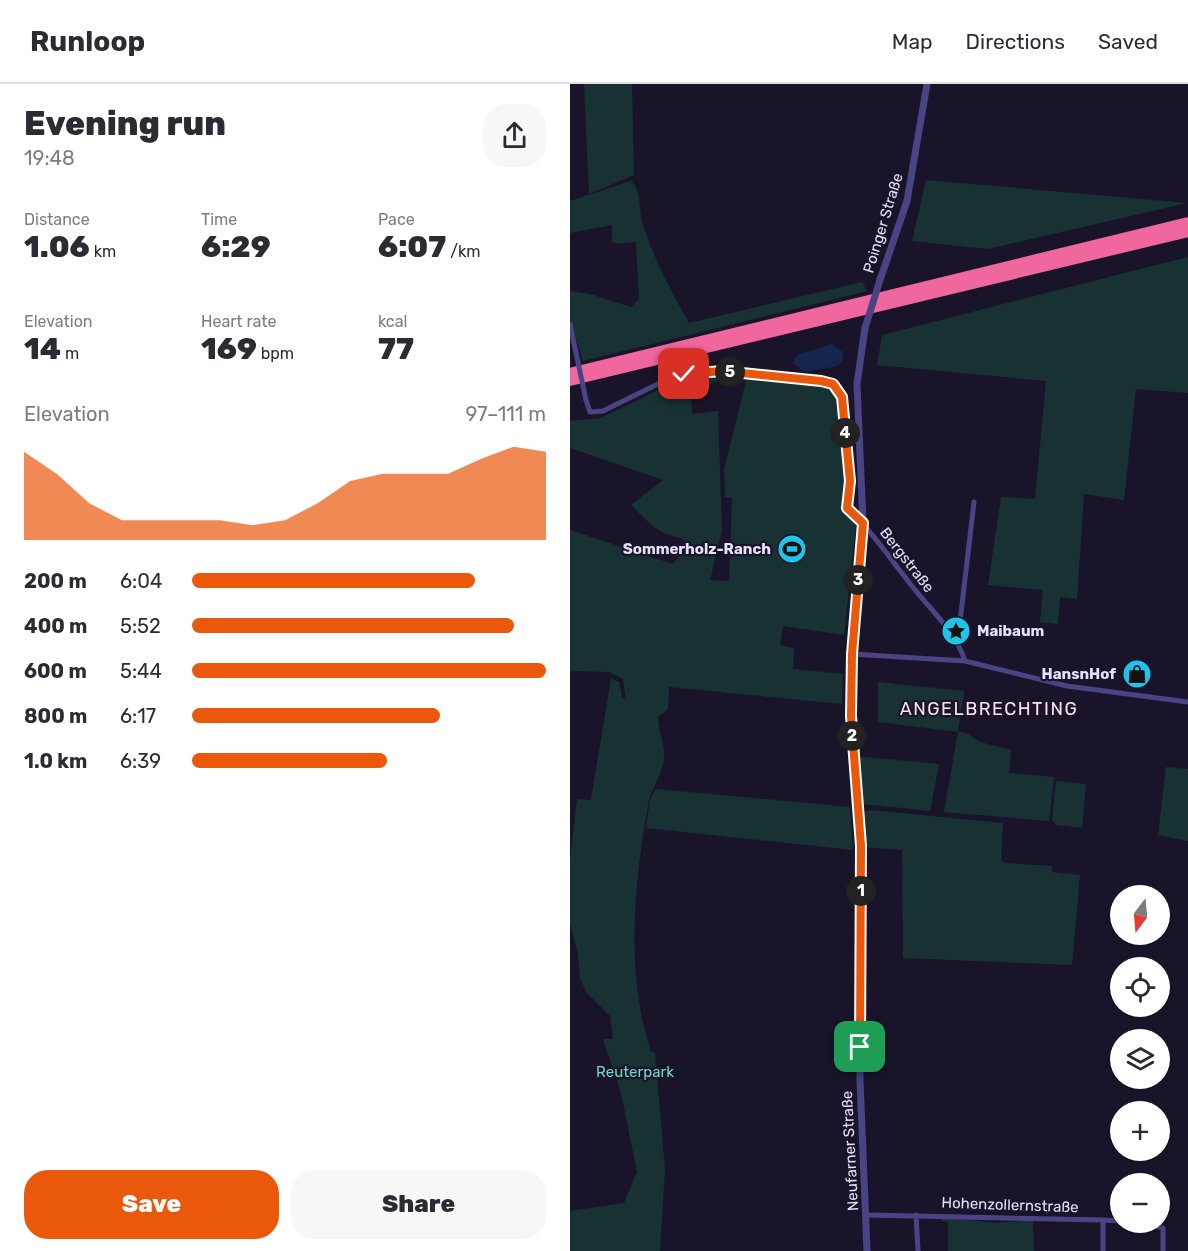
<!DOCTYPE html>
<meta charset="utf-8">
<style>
:root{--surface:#fff;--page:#f7f7f7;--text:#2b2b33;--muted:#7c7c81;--line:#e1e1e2;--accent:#ea580c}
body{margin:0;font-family:Rubik,sans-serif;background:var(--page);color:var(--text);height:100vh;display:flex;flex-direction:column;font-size:22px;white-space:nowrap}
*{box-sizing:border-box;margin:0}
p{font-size:20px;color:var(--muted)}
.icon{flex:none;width:33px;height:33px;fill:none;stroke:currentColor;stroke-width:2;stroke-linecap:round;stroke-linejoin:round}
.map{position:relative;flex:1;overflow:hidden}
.details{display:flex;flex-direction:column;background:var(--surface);width:570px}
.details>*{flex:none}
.needle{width:39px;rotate:196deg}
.tools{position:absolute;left:540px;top:801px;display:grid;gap:12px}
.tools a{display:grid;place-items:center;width:60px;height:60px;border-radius:50%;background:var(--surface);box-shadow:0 2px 4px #0004;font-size:30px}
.pin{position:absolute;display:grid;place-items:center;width:51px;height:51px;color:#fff;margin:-26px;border-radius:12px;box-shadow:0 3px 9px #0006}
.km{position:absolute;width:30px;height:30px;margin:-15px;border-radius:50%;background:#222;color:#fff;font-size:16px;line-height:30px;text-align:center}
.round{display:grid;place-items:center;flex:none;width:63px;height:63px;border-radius:24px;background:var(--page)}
.overview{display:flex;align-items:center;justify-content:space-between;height:102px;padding:0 24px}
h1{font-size:33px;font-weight:800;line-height:45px}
.figures{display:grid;grid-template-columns:repeat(3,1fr);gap:9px;height:102px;padding:6px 24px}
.figures div{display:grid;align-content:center}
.figures b{font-size:30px;font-weight:800}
.figures small{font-size:16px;font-weight:400}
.figures p{font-size:16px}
.chart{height:168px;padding:12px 24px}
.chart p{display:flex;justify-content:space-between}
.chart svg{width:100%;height:108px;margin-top:6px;fill:var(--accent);opacity:.7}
.action{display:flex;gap:12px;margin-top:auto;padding:12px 24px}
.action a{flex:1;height:69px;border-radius:24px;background:var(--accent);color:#fff;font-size:24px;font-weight:800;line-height:69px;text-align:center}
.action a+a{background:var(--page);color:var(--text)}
ul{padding:0 24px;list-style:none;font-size:20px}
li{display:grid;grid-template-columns:96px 72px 1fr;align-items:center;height:45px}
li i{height:15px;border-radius:8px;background:var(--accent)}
header{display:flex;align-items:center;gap:36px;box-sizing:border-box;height:84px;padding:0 30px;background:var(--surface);border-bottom:2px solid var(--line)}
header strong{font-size:28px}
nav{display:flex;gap:33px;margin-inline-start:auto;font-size:21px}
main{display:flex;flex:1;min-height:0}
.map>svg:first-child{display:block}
</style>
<header>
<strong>Runloop</strong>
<nav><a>Map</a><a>Directions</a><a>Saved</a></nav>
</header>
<main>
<section class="details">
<div class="overview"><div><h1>Evening run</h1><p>19:48</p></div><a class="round"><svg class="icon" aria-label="share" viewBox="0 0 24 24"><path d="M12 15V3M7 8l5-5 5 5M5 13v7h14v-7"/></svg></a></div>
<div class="figures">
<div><p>Distance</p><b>1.06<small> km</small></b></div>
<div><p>Time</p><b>6:29</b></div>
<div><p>Pace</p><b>6:07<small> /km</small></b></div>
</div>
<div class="figures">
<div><p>Elevation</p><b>14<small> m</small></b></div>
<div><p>Heart rate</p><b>169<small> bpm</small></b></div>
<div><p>kcal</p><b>77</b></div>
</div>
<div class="chart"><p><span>Elevation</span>97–111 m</p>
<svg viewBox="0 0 160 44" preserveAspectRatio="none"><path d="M0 44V8L10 17L20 29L30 36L40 36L50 36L60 36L70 38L80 36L90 29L100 20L110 17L120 17L130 17L140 11L150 6L160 8V44z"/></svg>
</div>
<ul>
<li><b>200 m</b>6:04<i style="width:80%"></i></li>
<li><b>400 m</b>5:52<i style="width:91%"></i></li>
<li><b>600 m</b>5:44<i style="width:100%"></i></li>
<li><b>800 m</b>6:17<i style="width:70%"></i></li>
<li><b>1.0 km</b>6:39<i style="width:55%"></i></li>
</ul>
<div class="action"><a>Save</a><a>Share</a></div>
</section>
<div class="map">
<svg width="618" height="1167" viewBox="0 0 618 1167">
<rect width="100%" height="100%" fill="#1a142a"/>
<path fill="#183234" d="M 14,0 L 62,0 L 64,91 L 19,110 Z
M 356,96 L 617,119 L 418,165 L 342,157 Z
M 61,97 C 71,106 69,123 72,137 C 82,172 101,207 119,239 L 292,198 L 297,207 L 13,277 L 0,235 L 0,207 L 20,210 L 61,223 L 69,215 L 66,158 L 46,160 L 42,158 L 42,141 L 0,149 L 0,117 Z
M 618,173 L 618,309 L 566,305 L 554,416 L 514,410 L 507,515 L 490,513 L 488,540 L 470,538 L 473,506 L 418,501 L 431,413 L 465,415 L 476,297 L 307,281 L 312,251 Z
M 141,292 L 148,297 L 121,307 L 122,330 L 148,327 L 152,447 L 140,496 L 159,497 L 162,414 L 155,413 L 154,386 L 177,293 L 260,302 L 269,313 L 276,397 L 272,421 L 286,442 L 274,551 L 213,542 L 210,561 L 224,564 L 223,585 L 273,590 L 272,620 L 99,603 L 98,625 L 88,633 C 88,647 95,659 94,673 C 93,691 81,704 78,721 C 64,800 55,890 81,967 L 85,969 L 95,1085 L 90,1167 L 0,1167 L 0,1127 L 54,1119 L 67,1088 L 51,1009 L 33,955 L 43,955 L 40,932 L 16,908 L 10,894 L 8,870 L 0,839 L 0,775 L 7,715 L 21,716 L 41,594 L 49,598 L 52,613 L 56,616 L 53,595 L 39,588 L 0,587 L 0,446 L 103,480 L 113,467 L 114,455 C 88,450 80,440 61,421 L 93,396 L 0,364 L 0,337 L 30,334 L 112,295 Z
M 308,598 L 394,607 L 388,647 L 398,650 L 410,658 L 441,666 L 439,689 L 484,693 L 479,737 L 374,728 L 388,648 L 308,638 Z
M 285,672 L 369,680 L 360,727 L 294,720 L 289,715 Z
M 596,683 L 618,685 L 618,757 L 588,751 Z
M 486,697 L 516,700 L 512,744 L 486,741 L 482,736 Z
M 86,705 L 280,723 L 283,766 L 76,744 L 80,716 Z
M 300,726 L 433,739 L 431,776 L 435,779 L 482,782 L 482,788 L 510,791 L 502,881 L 333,874 L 332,766 L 293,763 L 291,729 Z
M 372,1133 L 426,1139 L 463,1136 L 464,1167 L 378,1167 L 378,1138 L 372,1137 Z"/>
<path fill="#15264d" d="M 261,260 L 273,268 L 273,276 L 268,282 L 234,288 L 223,279 L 227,271 Z"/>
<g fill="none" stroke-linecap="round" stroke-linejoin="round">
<path stroke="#4b4484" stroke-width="5" d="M 0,240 L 5,264
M 16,316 L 20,328 L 33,327 L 98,295 L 135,287 L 263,300 L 272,313 L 280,397 L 277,424 C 302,447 321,476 342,502 C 361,527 385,546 395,577
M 381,547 L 390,538 L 404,418
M 282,570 L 395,577 L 497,602 L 618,618
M 297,1131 L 533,1136
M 346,1131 L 348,1167
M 571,1138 L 593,1144 L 593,1167
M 533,1167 L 533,1136 L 550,1137"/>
<path stroke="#4b4484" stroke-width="7" d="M 310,196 L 337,117 L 357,0
M 295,244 L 287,300 L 293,439 L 282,570 L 281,632 L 291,762 L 290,996 L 297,1167"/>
<path stroke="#f0679e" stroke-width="10" d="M 0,289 L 618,138
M 0,297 L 618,148"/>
<path stroke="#4b4484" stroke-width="5" d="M 5,264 L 16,316"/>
<path stroke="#4b4484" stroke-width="7" d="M 295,244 L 310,196"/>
</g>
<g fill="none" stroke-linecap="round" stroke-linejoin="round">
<g stroke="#fff" stroke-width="12">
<path id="route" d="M 114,290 L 153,287 L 251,297 L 263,300 L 272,313 L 280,397 L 277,424 L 293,439 L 282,570 L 281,632 L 291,762 L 290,963"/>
</g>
<use href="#route" stroke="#ea580c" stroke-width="8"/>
</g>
<defs>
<g id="stadium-disc" transform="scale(1.5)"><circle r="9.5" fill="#1fc5e9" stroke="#1a142a"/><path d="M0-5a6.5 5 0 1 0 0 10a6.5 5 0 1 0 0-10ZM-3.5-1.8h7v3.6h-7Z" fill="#111"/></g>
<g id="sight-disc" transform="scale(1.5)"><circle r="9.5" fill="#1fc5e9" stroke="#1a142a"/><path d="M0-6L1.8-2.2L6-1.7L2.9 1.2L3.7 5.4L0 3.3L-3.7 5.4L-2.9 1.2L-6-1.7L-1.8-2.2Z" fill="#111"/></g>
<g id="shop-disc" transform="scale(1.5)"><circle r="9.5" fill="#1fc5e9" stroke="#1a142a"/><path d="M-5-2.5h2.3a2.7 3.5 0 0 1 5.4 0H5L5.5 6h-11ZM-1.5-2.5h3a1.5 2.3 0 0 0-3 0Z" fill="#111"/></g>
</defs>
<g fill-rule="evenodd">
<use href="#stadium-disc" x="222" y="465"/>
<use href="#sight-disc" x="386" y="547"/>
<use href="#shop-disc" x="567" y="590"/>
</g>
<g text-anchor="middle" stroke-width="4.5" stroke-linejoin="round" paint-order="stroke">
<g font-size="15" fill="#e5e0fc" stroke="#1a142a">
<text transform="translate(313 139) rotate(-73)" y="5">Poinger Straße</text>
<text transform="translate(337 476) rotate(52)" y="5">Bergstraße</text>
<text transform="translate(280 1067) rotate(-93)" y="5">Neufarner Straße</text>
<text transform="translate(440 1121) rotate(2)" y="5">Hohenzollernstraße</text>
</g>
<g font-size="15" font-weight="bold" fill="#e5e0fc" stroke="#1a142a" text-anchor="end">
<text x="201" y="470">Sommerholz-Ranch</text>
<text x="407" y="552" text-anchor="start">Maibaum</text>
<text x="546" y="595">HansnHof</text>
</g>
<g font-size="15" fill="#72d7c5" stroke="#1a142a">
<text x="65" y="993">Reuterpark</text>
</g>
<g font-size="18" letter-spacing="1.5" fill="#fce2f1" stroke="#1a142a">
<text x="419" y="631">ANGELBRECHTING</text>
</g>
</g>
</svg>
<div class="tools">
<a><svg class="needle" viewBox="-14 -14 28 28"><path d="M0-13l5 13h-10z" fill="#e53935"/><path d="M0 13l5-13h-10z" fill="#7c7c81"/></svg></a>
<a><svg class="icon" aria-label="locate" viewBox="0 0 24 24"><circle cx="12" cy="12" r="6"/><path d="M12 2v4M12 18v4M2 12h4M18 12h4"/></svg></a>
<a><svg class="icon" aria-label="layers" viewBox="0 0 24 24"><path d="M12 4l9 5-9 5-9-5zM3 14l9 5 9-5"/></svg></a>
<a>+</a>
<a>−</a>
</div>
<div class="pin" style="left:290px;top:963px;background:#1e9e55"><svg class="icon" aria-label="arrive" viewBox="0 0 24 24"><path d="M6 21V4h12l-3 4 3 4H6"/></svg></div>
<div class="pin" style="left:114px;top:290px;background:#d93025"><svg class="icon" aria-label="check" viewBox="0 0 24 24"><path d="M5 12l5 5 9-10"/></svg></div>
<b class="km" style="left:291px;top:807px">1</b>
<b class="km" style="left:282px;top:652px">2</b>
<b class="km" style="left:288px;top:496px">3</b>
<b class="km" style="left:275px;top:349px">4</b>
<b class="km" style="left:160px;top:288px">5</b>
</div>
</main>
